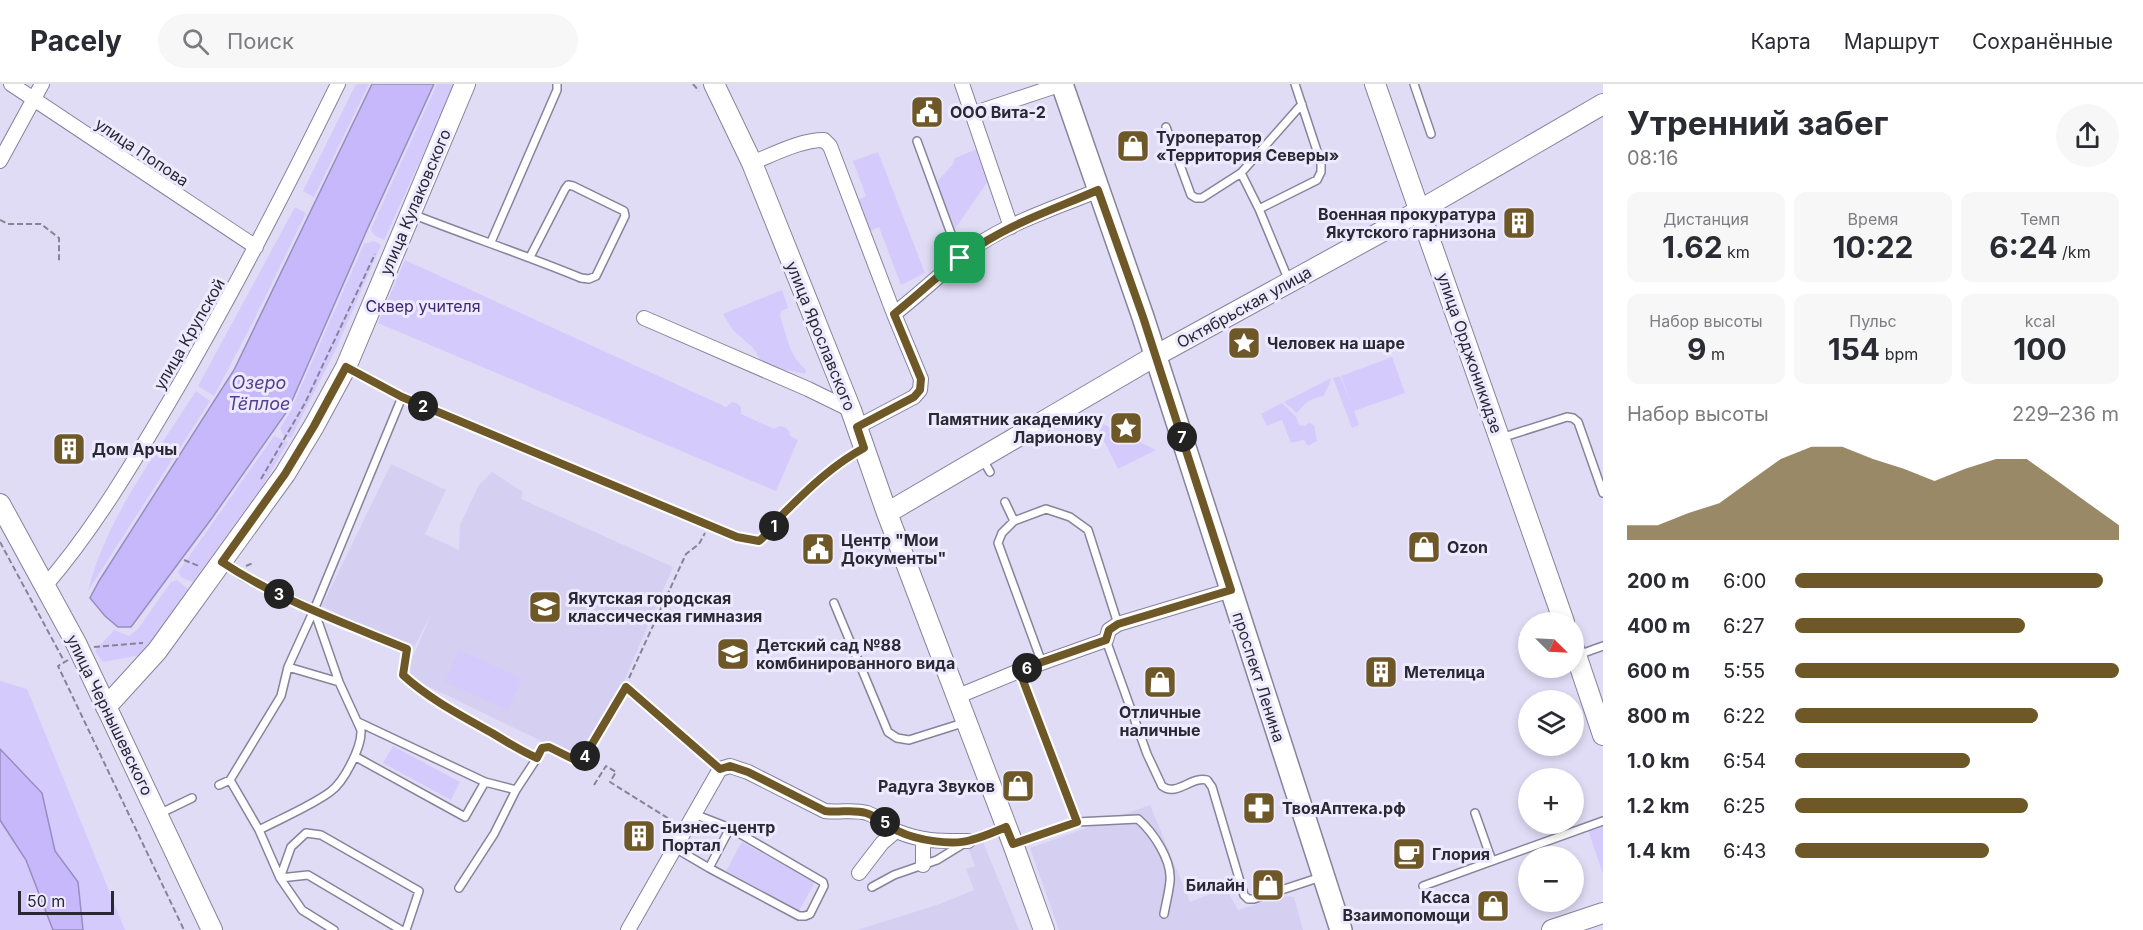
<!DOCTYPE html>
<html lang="ru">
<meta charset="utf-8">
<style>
:root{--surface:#fff;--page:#f7f7f7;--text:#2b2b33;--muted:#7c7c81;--line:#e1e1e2;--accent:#6f5828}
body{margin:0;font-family:Inter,sans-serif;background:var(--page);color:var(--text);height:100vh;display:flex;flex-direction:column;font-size:22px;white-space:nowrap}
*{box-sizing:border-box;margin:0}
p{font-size:20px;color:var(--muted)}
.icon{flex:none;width:33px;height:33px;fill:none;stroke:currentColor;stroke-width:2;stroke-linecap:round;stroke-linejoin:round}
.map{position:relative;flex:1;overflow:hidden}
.panel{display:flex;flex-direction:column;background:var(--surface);width:540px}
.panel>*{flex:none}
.needle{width:39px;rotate:114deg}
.tools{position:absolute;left:1518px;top:528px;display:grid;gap:12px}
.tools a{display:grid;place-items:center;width:66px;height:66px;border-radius:50%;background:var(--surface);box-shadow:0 3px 9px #0003;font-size:30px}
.scale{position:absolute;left:18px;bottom:15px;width:96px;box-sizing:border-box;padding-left:6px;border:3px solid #2a2933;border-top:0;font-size:16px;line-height:21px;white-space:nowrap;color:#2a2933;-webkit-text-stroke:4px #edeaff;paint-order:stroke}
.pin{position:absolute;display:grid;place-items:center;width:51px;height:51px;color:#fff;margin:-26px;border-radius:12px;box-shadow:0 3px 9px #0006}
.km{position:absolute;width:30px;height:30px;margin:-15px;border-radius:50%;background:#222;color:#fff;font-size:16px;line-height:30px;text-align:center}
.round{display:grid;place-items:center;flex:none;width:63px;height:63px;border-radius:32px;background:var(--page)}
.summary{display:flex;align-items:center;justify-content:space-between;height:102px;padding:0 24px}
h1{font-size:33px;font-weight:700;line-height:45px}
.stats{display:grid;grid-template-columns:repeat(3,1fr);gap:9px;height:102px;padding:6px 24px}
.stats div{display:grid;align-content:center;border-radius:12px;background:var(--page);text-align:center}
.stats b{font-size:30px;font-weight:700}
.stats small{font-size:16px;font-weight:400}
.stats p{font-size:16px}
.chart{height:168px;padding:12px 24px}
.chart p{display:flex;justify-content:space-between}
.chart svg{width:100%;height:108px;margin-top:6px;fill:var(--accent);opacity:.7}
ul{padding:0 24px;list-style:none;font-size:20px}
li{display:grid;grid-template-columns:96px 72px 1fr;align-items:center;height:45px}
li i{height:15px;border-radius:8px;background:var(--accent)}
header{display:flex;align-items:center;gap:36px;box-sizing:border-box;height:84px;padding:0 30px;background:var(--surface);border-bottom:2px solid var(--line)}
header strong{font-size:28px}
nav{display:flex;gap:33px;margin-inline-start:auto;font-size:21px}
.search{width:420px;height:54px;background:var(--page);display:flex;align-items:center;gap:15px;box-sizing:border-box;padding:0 21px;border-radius:33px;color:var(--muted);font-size:22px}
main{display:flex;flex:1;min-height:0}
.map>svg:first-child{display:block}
</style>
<header>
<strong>Pacely</strong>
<div class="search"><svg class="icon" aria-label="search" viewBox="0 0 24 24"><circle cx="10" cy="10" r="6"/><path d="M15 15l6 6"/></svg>Поиск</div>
<nav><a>Карта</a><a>Маршрут</a><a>Сохранённые</a></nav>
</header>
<main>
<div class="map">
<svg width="1603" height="846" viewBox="0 0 1603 846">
<rect width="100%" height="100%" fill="#e0dcf6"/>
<path fill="#d5cff1" d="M 391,380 L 446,406 L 425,450 L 459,466 L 460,441 L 479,401 L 492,388 L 523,408 L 521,415 L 673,483 L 615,618 L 580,676 L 405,591 L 433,526 L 413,566 L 322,522 Z
M 1150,721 L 1190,818 L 1226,804 L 1238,826 L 1283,812 L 1294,813 L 1303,846 L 1059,846 L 1030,764 Z
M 983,758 L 1019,846 L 857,846 L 940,820 L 974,806 L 966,785 L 975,782 L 968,764 Z"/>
<path fill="#d4cbfc" d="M 356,0 L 369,0 L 314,113 L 303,107 Z
M 437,0 L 455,0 L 384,156 L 374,151 L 371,145 Z
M 977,65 L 988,97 L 955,145 L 937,98 L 953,80 L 955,74 Z
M 878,68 L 925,189 L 901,201 L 879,143 L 870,147 L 858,116 L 866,112 L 853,77 Z
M 295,123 L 306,129 L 253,238 L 214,312 L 198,302 Z
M 374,157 L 381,161 L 335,267 L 291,354 L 283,351 L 280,344 L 289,330 L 364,160 Z
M 405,176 L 726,323 L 732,318 L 737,319 L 741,323 L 741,330 L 774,345 L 779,342 L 785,343 L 789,347 L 790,352 L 798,356 L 776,407 L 378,239 Z
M 782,206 L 788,224 L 781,227 L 780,232 C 785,246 788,263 796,275 C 799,280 803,282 806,287 L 805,290 L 782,285 L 762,278 L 753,264 L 732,245 L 723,230 Z
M 1392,273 L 1405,309 L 1354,327 L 1359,341 L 1352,344 L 1333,294 L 1340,292 L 1352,322 L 1341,292 Z
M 1331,294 C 1329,304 1325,306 1324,312 C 1311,314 1305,318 1297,329 L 1284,318 Z
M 196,307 L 210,317 L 88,507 C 106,434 156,370 196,307 Z
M 1282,319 L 1296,333 L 1299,341 L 1305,342 L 1309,339 L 1314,341 L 1317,357 L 1308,362 L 1304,356 L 1291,359 L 1282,336 L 1267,342 L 1261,330 Z
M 1093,335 L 1156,366 L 1118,385 Z
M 274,352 L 288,358 L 263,401 L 193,498 L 182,494 L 178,488 Z
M 177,496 L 188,505 L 141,571 L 103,578 L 95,567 L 114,546 L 129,552 L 138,545 L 171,498 Z
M 459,566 L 522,594 L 508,626 L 445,598 Z
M 0,597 L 27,605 L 125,846 L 0,846 Z
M 393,662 L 460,698 L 451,716 L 383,679 Z
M 1603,741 L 1603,790 L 1588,746 Z
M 742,758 L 815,798 L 799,827 L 726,787 Z"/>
<path fill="#c6b8fb" stroke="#978dbf" stroke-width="1.5" d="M 372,0 L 434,0 L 366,148 L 288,326 L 212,434 L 131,543 L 118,543 L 105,532 L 90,514 L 99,497 L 234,286 Z
M 0,665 L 42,709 L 55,767 L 78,798 L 83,846 L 53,846 L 26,776 L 0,736 Z"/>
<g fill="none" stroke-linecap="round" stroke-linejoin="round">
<g stroke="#87839b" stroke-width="10">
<path id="lane" d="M 1414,0 L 1431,50
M 1166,43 L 1191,111 L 1196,114 L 1202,114 L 1241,89 L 1259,125
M 917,57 L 960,174
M 1241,89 L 1302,20
M 412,130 C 468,152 525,171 581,194 L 589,195 L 596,192 L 625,132 L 624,127 L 573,102 L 568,101 L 565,105 L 530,173
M 491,158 L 557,6 L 557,0
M 1289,197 L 1259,125 L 1317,96 L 1321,88 L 1321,79 L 1295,0
M 349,284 L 402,313
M 1501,354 L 1567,333 L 1573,334 L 1578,338 L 1603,409
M 982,374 L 990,388
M 1005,418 L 1014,437
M 222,478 L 242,492 L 314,526 L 339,598 L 361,646 C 362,663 344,698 330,708 C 309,723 282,734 259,746 L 280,794 L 302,826 L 334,846
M 834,519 L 888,648 L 897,654 L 909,656 L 966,638
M 314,526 L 407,565
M 1106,556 L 1147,670 L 1162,702 C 1177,713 1191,692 1207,696 L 1212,703 L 1244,811 L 1248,815 L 1254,815 L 1321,793
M 1578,571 L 1603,562
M 1042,579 L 998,459 L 1002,449 L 1014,437 L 1046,425 L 1070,433 L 1088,446 L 1118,540
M 288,583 L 339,598
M 625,603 L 720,685
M 358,638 L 485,698 L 516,706 L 537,674
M 356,673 L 465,733 L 485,698
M 230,696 L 259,746
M 219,701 L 230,696 L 281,612 L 288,583 L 314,526 L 402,313 L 737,453 L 759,457 C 770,449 775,438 785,429 C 808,406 833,381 862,366
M 1475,729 L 1492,777
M 159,730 L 192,714
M 694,730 L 730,744
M 1077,738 L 1138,735 C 1153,748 1172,776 1170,797 C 1169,808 1166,819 1164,830
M 730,744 L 823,798 L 824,802 L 810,830 L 805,832 L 799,832 L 709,784 Z
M 1016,759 L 1077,738 L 1019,587
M 675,764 L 709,784
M 280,794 L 291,763 L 306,749 L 321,751 L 419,807 L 406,846
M 280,794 L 308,791 L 401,846
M 1423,802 L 1603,737
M 872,803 L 894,791 L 937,776 L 968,757 L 1004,744
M 459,804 L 494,750 L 516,706"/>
</g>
<g stroke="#87839b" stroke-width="16">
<path id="street" d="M 11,0 L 256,163
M 962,0 L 1011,143
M 972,30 L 1062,0
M 0,77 L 42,0
M 752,79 C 774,70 800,56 824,56 L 830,62 L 894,230
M 644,234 L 808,305 L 851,326
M 857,343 L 914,313 L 920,306 L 921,295 L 894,230 C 917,212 939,192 961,173 C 1000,141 1053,125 1099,106
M 45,502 C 95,444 133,379 172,313 C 232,211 286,106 338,0
M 956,613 L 1019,587 L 1106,556 L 1109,546 L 1118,540 L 1231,506
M 923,781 L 923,757
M 859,789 L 882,759 L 896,747
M 628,846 L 720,685 L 730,682 L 748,688 L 825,727 C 840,729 853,725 867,729 C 879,733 888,743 899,748 C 923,758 943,757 968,757"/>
</g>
<g stroke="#87839b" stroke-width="22">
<path id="secondary" d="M 714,0 L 752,79 L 851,326 L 887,429 L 1013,760 L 1044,846
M 1375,0 L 1564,538
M 0,420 L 76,559 L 212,846
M 887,429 L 1155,272 L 1403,136 L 1603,20
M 1574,565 L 1603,651
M 106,623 L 157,567 L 285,390 L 314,342 L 346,283 L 465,0
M 1552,846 L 1603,829"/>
</g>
<g stroke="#87839b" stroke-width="24">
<path id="primary" d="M 1062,0 L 1143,233 L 1341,846"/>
</g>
<path stroke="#868496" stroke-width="2" stroke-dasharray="6 3" stroke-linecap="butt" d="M 693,0 L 699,7
M 0,136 L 8,140 L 41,140 L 59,154 L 59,177
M 261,395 L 305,319 L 375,170
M 0,458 L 64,577
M 184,476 L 199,482
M 246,482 L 253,479
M 94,563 L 143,559
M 406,575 L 403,591 L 415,602 L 447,624 L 529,670
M 68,576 L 58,582 L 184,846
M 629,594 L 686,470 L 699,460 L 705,449
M 541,666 L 542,664 L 549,663 L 579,678 L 582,677 L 620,613
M 594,701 L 606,682 L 616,688 L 610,698 L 674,738"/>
<use href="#lane" stroke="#fff" stroke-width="7"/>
<use href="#street" stroke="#fff" stroke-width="14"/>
<use href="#secondary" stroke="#fff" stroke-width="20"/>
<use href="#primary" stroke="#fff" stroke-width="21"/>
</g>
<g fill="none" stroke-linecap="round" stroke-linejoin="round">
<g stroke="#fff" stroke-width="12">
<path id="route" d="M 1098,106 L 1143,233 L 1231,506 L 1118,540 L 1109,546 L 1106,556 L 1019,586 L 1077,738 L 1013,760 L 1006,743 C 994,748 983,753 971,756 C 952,762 916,756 898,747 C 887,742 879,733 866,729 C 853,725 839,729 825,727 L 748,688 L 730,682 L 720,685 L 626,603 L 582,677 L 579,678 L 549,663 L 542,664 L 537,674 C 521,667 507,658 492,649 C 462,632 429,615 403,591 L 407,565 C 344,539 279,516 222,478 L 285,390 L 314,342 L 346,283 L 402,313 L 737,453 L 759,457 C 769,449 775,438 784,429 C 808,405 834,380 864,364 L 857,343 L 914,313 L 920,306 L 921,295 L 894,230 C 925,205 954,176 988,156 C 1023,135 1062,122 1098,106 Z"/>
</g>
<use href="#route" stroke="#6f5828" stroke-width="8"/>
</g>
<defs>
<g id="civic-square" transform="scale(1.725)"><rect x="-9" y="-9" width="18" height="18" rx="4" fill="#6f5828" stroke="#edeaff"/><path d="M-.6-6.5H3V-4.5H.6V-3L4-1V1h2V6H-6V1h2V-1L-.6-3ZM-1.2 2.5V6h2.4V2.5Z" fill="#fff"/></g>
<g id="shop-square" transform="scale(1.725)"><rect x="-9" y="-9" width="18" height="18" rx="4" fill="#6f5828" stroke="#edeaff"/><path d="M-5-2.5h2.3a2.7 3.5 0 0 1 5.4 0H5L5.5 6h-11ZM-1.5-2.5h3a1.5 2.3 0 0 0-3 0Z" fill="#fff"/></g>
<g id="building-square" transform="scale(1.725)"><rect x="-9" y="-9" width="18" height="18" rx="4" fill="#6f5828" stroke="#edeaff"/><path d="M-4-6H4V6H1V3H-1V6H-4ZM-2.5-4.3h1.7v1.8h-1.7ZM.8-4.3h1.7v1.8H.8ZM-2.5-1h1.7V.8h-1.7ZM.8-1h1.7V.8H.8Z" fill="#fff"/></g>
<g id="sight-square" transform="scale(1.725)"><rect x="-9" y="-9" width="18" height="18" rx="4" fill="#6f5828" stroke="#edeaff"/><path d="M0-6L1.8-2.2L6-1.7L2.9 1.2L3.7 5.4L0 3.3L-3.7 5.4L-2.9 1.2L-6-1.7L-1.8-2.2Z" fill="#fff"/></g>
<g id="school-square" transform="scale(1.725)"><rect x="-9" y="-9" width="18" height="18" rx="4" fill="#6f5828" stroke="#edeaff"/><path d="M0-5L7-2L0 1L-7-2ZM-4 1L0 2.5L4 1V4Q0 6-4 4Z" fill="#fff"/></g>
<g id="pharmacy-square" transform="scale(1.725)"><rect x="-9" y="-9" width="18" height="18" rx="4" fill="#6f5828" stroke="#edeaff"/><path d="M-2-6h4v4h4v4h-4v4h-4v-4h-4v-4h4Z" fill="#fff"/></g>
<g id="cafe-square" transform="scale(1.725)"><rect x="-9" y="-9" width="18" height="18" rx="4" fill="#6f5828" stroke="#edeaff"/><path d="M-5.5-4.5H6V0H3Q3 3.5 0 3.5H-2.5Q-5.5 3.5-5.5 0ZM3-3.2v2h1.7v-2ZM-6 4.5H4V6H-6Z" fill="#fff"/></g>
</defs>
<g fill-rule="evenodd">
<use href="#civic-square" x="927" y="28"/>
<use href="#shop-square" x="1133" y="62"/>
<use href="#building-square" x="1519" y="139"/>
<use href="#sight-square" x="1244" y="259"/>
<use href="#sight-square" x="1126" y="344"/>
<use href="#building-square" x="69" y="365"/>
<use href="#shop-square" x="1424" y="463"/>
<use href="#civic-square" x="818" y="465"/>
<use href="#school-square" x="545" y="523"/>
<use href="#school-square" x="733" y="570"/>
<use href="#building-square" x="1381" y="588"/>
<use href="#shop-square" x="1160" y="598"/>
<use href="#shop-square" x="1018" y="702"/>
<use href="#pharmacy-square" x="1259" y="724"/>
<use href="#building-square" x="639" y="752"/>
<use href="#cafe-square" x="1409" y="770"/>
<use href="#shop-square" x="1268" y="801"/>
<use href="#shop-square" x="1493" y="822"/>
</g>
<g text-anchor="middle" stroke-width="6" stroke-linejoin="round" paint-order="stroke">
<g font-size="16" font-weight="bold" fill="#2a2933" stroke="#edeaff" text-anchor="start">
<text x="950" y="34">ООО Вита-2</text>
<text x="1156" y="59">Туроператор<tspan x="1156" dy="18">«Территория Северы»</tspan></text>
<text x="1496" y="136" text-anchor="end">Военная прокуратура<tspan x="1496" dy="18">Якутского гарнизона</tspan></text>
<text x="1267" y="265">Человек на шаре</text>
<text x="1103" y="341" text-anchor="end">Памятник академику<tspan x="1103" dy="18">Ларионову</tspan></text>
<text x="92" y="371">Дом Арчы</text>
<text x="841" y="462">Центр "Мои<tspan x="841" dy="18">Документы"</tspan></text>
<text x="1447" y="469">Ozon</text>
<text x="568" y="520">Якутская городская<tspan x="568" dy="18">классическая гимназия</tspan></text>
<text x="756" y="567">Детский сад №88<tspan x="756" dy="18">комбинированного вида</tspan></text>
<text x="1404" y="594">Метелица</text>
<text x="1160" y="634" text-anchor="middle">Отличные<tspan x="1160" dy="18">наличные</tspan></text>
<text x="995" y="708" text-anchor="end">Радуга Звуков</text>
<text x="1282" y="730">ТвояАптека.рф</text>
<text x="662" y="749">Бизнес-центр<tspan x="662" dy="18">Портал</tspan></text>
<text x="1432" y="776">Глория</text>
<text x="1245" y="807" text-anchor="end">Билайн</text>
<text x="1470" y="819" text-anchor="end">Касса<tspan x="1470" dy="18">Взаимопомощи</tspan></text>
</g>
<g font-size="16" fill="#2a2933" stroke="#edeaff">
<text transform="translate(142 68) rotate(34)" y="6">улица Попова</text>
<text transform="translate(415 118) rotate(-67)" y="6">улица Кулаковского</text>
<text transform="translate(1244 223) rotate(-29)" y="6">Октябрьская улица</text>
<text transform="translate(189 250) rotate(-60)" y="6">улица Крупской</text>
<text transform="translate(821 252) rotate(68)" y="6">улица Ярославского</text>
<text transform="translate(1470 269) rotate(71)" y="6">улица Орджоникидзе</text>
<text transform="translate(1259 593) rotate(72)" y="6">проспект Ленина</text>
<text transform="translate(110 631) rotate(64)" y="6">улица Чернышевского</text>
</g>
<g font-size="16" fill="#3f2773" stroke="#edeaff">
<text x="423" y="228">Сквер учителя</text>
</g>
<g font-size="18" font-style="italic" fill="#553f8d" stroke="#edeaff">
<text x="259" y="305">Озеро<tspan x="259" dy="21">Тёплое</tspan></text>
</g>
</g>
</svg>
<div class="tools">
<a><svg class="needle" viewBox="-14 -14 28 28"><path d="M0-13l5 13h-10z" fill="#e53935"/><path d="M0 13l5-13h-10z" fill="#7c7c81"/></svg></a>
<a><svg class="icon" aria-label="layers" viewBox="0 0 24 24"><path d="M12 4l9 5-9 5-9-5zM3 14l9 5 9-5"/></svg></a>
<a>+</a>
<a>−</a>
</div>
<div class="scale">50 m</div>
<div class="pin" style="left:960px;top:174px;background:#1e9e55"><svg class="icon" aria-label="arrive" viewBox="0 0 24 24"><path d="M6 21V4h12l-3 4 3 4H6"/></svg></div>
<b class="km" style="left:774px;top:442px">1</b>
<b class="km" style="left:423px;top:322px">2</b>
<b class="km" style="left:279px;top:510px">3</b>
<b class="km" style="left:585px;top:672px">4</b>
<b class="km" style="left:885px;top:738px">5</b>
<b class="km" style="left:1027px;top:584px">6</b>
<b class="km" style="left:1182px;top:353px">7</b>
</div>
<section class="panel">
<div class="summary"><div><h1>Утренний забег</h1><p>08:16</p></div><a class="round"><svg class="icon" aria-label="share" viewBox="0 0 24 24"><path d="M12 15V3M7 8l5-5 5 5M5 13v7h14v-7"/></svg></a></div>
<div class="stats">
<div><p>Дистанция</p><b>1.62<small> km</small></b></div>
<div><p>Время</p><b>10:22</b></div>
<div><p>Темп</p><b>6:24<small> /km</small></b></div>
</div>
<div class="stats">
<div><p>Набор высоты</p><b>9<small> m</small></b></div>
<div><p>Пульс</p><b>154<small> bpm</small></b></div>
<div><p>kcal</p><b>100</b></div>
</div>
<div class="chart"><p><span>Набор высоты</span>229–236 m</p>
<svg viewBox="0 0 160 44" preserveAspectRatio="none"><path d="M0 44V38L10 38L20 33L30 29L40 20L50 11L60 6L70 6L80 11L90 15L100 20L110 15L120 11L130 11L140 20L150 29L160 38V44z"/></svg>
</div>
<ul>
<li><b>200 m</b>6:00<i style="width:95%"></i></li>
<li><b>400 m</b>6:27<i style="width:71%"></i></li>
<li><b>600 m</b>5:55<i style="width:100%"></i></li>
<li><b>800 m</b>6:22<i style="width:75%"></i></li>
<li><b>1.0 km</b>6:54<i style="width:54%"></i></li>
<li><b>1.2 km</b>6:25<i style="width:72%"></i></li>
<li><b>1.4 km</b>6:43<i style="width:60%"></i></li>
</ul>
</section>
</main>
